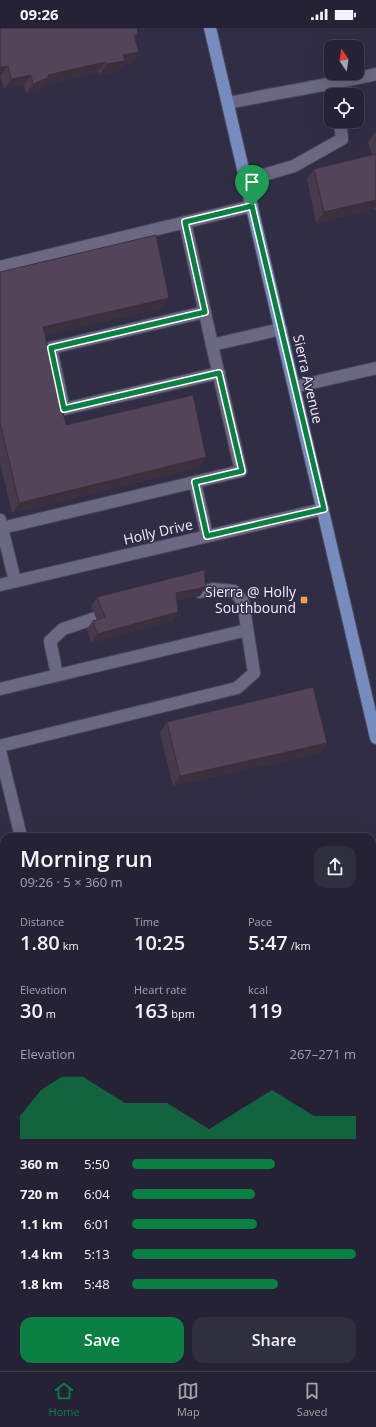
<!DOCTYPE html>
<meta charset="utf-8">
<style>
:root{--surface:#242234;--page:#302f40;--text:#f1f3f6;--muted:#a3a4ac;--line:#413f4f;--accent:#0b8043}
body{margin:0;font-family:"Open Sans",sans-serif;background:var(--page);color:var(--text);height:100vh;display:flex;flex-direction:column;font-size:15px;white-space:nowrap}
*{box-sizing:border-box;margin:0}
p{font-size:13px;color:var(--muted)}
.icon{flex:none;width:22px;height:22px;fill:none;stroke:currentColor;stroke-width:2;stroke-linecap:round;stroke-linejoin:round}
.map{position:relative;flex:1;overflow:hidden}
.sheet{position:absolute;left:0px;top:805px;width:376px;height:538px;display:flex;flex-direction:column;background:var(--surface);border-radius:12px 12px 0 0;box-shadow:0 4px 16px #0002,0 0 0 1px var(--line)}
.sheet>*{flex:none}
.needle{width:26px;rotate:347deg}
.controls{position:absolute;left:324px;top:12px;display:grid;gap:8px}
.controls a{display:grid;place-items:center;width:40px;height:40px;border-radius:8px;background:var(--surface);box-shadow:0 4px 16px #0002,0 0 0 1px var(--line);font-size:20px}
.pin{position:absolute;display:grid;place-items:center;width:34px;height:34px;color:#fff;margin:-41px -17px;border-radius:50% 50% 50% 0;rotate:-45deg;box-shadow:0 0 4px #0007}
.pin .icon{rotate:45deg}
.round{display:grid;place-items:center;flex:none;width:42px;height:42px;border-radius:12px;background:var(--page)}
.head{display:flex;align-items:center;justify-content:space-between;height:68px;padding:0 20px}
h1{font-size:22px;font-weight:600;line-height:30px}
.metrics{display:grid;grid-template-columns:repeat(3,1fr);gap:6px;height:68px;padding:4px 20px}
.metrics div{display:grid;align-content:center}
.metrics b{font-size:20px;font-weight:600}
.metrics small{font-size:11px;font-weight:400}
.metrics p{font-size:11px}
.chart{height:112px;padding:8px 20px}
.chart p{display:flex;justify-content:space-between}
.chart svg{width:100%;height:72px;margin-top:4px;fill:var(--accent);opacity:.7}
.cta{display:flex;gap:8px;margin-top:auto;padding:8px 20px}
.cta a{flex:1;height:46px;border-radius:12px;background:var(--accent);color:#fff;font-size:16px;font-weight:600;line-height:46px;text-align:center}
.cta a+a{background:var(--page);color:var(--text)}
ul{padding:0 20px;list-style:none;font-size:13px}
li{display:grid;grid-template-columns:64px 48px 1fr;align-items:center;height:30px}
li i{height:10px;border-radius:5px;background:var(--accent)}
.status{display:flex;justify-content:space-between;align-items:center;height:28px;padding:0 20px;background:var(--surface);direction:ltr}
.status svg{height:11px;fill:currentColor}
.menu{display:flex;justify-content:space-around;align-items:center;height:56px;border-top:1px solid var(--line);background:var(--surface);font-size:11px;color:var(--muted)}
.menu a{display:grid;justify-items:center;gap:2px}
.menu .on{color:var(--accent)}
.map>svg:first-child{display:block}
</style>
<div class="status"><b>09:26</b><svg viewBox="0 0 49 12"><path d="M0 12V9h3v3zM5 12V6h3v6zM10 12V3h3v9zM15 12V0h3v12zM26 1h20v11H26zM47 4h2v5h-2z"/></svg></div>
<div class="map">
<svg width="376" height="1343" viewBox="0 0 376 1343">
<rect width="100%" height="100%" fill="#302d45"/>
<g fill="none" stroke-linecap="round" stroke-linejoin="round">
<g stroke="#4b495c" stroke-width="14">
<path id="minor" d="M 228,75 C 277,65 327,57 376,46
M 246,152 L 294,138 L 342,111 L 340,93
M 185,194 L 212,317
M 0,239 L 252,178
M 205,284 L 51,320 L 64,381 L 219,345
M 294,359 L 376,340
M 195,454 L 207,508
M 0,492 L 2,500 L 241,443 L 212,317 L 281,301
M 2,500 L 15,553
M 0,557 L 323,481
M 57,647 L 50,613 L 63,601 L 96,590
M 0,661 L 247,602
M 0,718 L 237,660 L 254,645 L 243,574 L 234,563 L 213,561 L 200,564
M 0,723 L 21,809
M 0,924 L 4,923
M 372,1031 L 376,1030
M 372,1062 L 376,1061
M 0,1155 L 4,1154
M 0,1337 L 4,1336"/>
</g>
<g stroke="#4b495c" stroke-width="14">
<path id="major" d="M 210,0 L 376,710"/>
</g>
<use href="#minor" stroke="#6a6882" stroke-width="12"/>
<use href="#major" stroke="#768cbf" stroke-width="12"/>
</g>
<path fill="#483a4d" d="M 0,0 L 138,6 L 135,10 L 139,24 L 132,35 L 123,36 L 118,44 L 99,47 L 98,44 L 44,57 L 41,61 L 26,66 L 24,57 L 4,61 L 0,48 Z
M 375,104 L 376,104 L 376,182 L 374,181 L 316,195 L 307,151 L 314,141 L 372,127 L 368,114 Z
M 0,244 L 162,280 L 45,307 L 66,397 L 206,429 L 199,440 L 12,485 L 0,434 Z
M 200,568 L 177,572 L 178,584 L 172,593 L 91,615 L 87,601 L 93,593 L 97,592 L 91,578 L 97,569 Z
M 167,694 L 327,715 L 320,725 L 173,758 L 160,705 Z
M 331,1339 L 372,1339 L 376,1343 L 332,1343 Z"/>
<path fill="#3b303e" d="M 139,24 L 132,35 L 123,36 L 118,44 L 99,47 L 106,36 L 123,27 Z
M 105,34 L 98,44 L 44,57 L 41,61 L 26,66 L 33,56 L 48,47 Z
M 8,38 L 0,48 L 0,39 Z
M 31,47 L 24,57 L 4,61 L 11,51 Z
M 376,172 L 376,178 L 374,181 L 316,195 L 324,184 Z
M 169,270 L 162,280 L 36,309 L 43,299 Z
M 206,429 L 199,440 L 12,485 L 19,475 Z
M 206,559 L 200,568 L 170,574 L 176,565 Z
M 178,584 L 172,593 L 91,615 L 97,606 Z
M 327,715 L 320,725 L 173,758 L 180,748 Z
M 4,1109 L 4,1117 L 0,1118 L 0,1110 Z"/>
<path fill="#544459" stroke="#3b303e" d="M 0,0 L 137,0 L 138,6 L 134,7 L 139,24 L 123,27 L 125,33 L 106,36 L 105,34 L 48,47 L 48,50 L 33,56 L 31,47 L 11,51 L 8,38 L 0,39 Z
M 376,126 L 376,172 L 324,184 L 314,141 Z
M 156,207 L 169,270 L 43,299 L 66,397 L 193,367 L 206,429 L 19,475 L 0,394 L 0,244 Z
M 204,542 L 206,559 L 176,565 L 178,584 L 97,606 L 93,593 L 105,589 L 97,569 Z
M 313,659 L 327,715 L 180,748 L 167,694 Z
M 0,932 L 4,932 L 4,1109 L 0,1110 Z
M 376,1320 L 376,1343 L 341,1343 L 340,1339 L 372,1339 L 372,1321 Z"/>
<g fill="none" stroke-linecap="round" stroke-linejoin="round">
<g stroke="#fff" stroke-width="8">
<path id="route" d="M 252,178 L 324,481 L 207,508 L 195,454 L 242,443 L 219,345 L 64,381 L 51,320 L 205,284 L 185,194 Z"/>
</g>
<use href="#route" stroke="#0b8043" stroke-width="5"/>
</g>
<rect fill="#f3a442" stroke="#302d45" stroke-width="1.5" x="300" y="568" width="8" height="8" rx="2"/>
<g text-anchor="middle" stroke-width="3" stroke-linejoin="round" paint-order="stroke">
<g font-size="14" fill="#eeedfc" stroke="#302d45">
<text transform="translate(308 351) rotate(77)" y="5">Sierra Avenue</text>
<text transform="translate(158 504) rotate(-13)" y="5">Holly Drive</text>
</g>
<g font-size="14" fill="#eeedfc" stroke="#302d45" text-anchor="end">
<text x="296" y="569">Sierra @ Holly<tspan x="296" dy="16">Southbound</tspan></text>
</g>
</g>
</svg>
<div class="controls">
<a><svg class="needle" viewBox="-14 -14 28 28"><path d="M0-13l5 13h-10z" fill="#e53935"/><path d="M0 13l5-13h-10z" fill="#a3a4ac"/></svg></a>
<a><svg class="icon" aria-label="locate" viewBox="0 0 24 24"><circle cx="12" cy="12" r="6"/><path d="M12 2v4M12 18v4M2 12h4M18 12h4"/></svg></a>
</div>
<div class="pin" style="left:252px;top:178px;background:#1e9e55"><svg class="icon" aria-label="arrive" viewBox="0 0 24 24"><path d="M6 21V4h12l-3 4 3 4H6"/></svg></div>
<section class="sheet">
<div class="head"><div><h1>Morning run</h1><p>09:26 · 5 × 360 m</p></div><a class="round"><svg class="icon" aria-label="share" viewBox="0 0 24 24"><path d="M12 15V3M7 8l5-5 5 5M5 13v7h14v-7"/></svg></a></div>
<div class="metrics">
<div><p>Distance</p><b>1.80<small> km</small></b></div>
<div><p>Time</p><b>10:25</b></div>
<div><p>Pace</p><b>5:47<small> /km</small></b></div>
</div>
<div class="metrics">
<div><p>Elevation</p><b>30<small> m</small></b></div>
<div><p>Heart rate</p><b>163<small> bpm</small></b></div>
<div><p>kcal</p><b>119</b></div>
</div>
<div class="chart"><p><span>Elevation</span>267–271 m</p>
<svg viewBox="0 0 160 44" preserveAspectRatio="none"><path d="M0 44V30L10 14L20 6L30 6L40 14L50 22L60 22L70 22L80 30L90 38L100 30L110 22L120 14L130 22L140 30L150 30L160 30V44z"/></svg>
</div>
<ul>
<li><b>360 m</b>5:50<i style="width:64%"></i></li>
<li><b>720 m</b>6:04<i style="width:55%"></i></li>
<li><b>1.1 km</b>6:01<i style="width:56%"></i></li>
<li><b>1.4 km</b>5:13<i style="width:100%"></i></li>
<li><b>1.8 km</b>5:48<i style="width:65%"></i></li>
</ul>
<div class="cta"><a>Save</a><a>Share</a></div>
</section>
</div>
<nav class="menu">
<a class="on"><svg class="icon" aria-label="home" viewBox="0 0 24 24"><path d="M3 11l9-7 9 7M6 9v11h12V9"/></svg>Home</a>
<a><svg class="icon" aria-label="map" viewBox="0 0 24 24"><path d="M3 6l6-2 6 2 6-2v14l-6 2-6-2-6 2zM9 4v14M15 6v14"/></svg>Map</a>
<a><svg class="icon" aria-label="saved" viewBox="0 0 24 24"><path d="M7 4h10v16l-5-4-5 4z"/></svg>Saved</a>
</nav>
